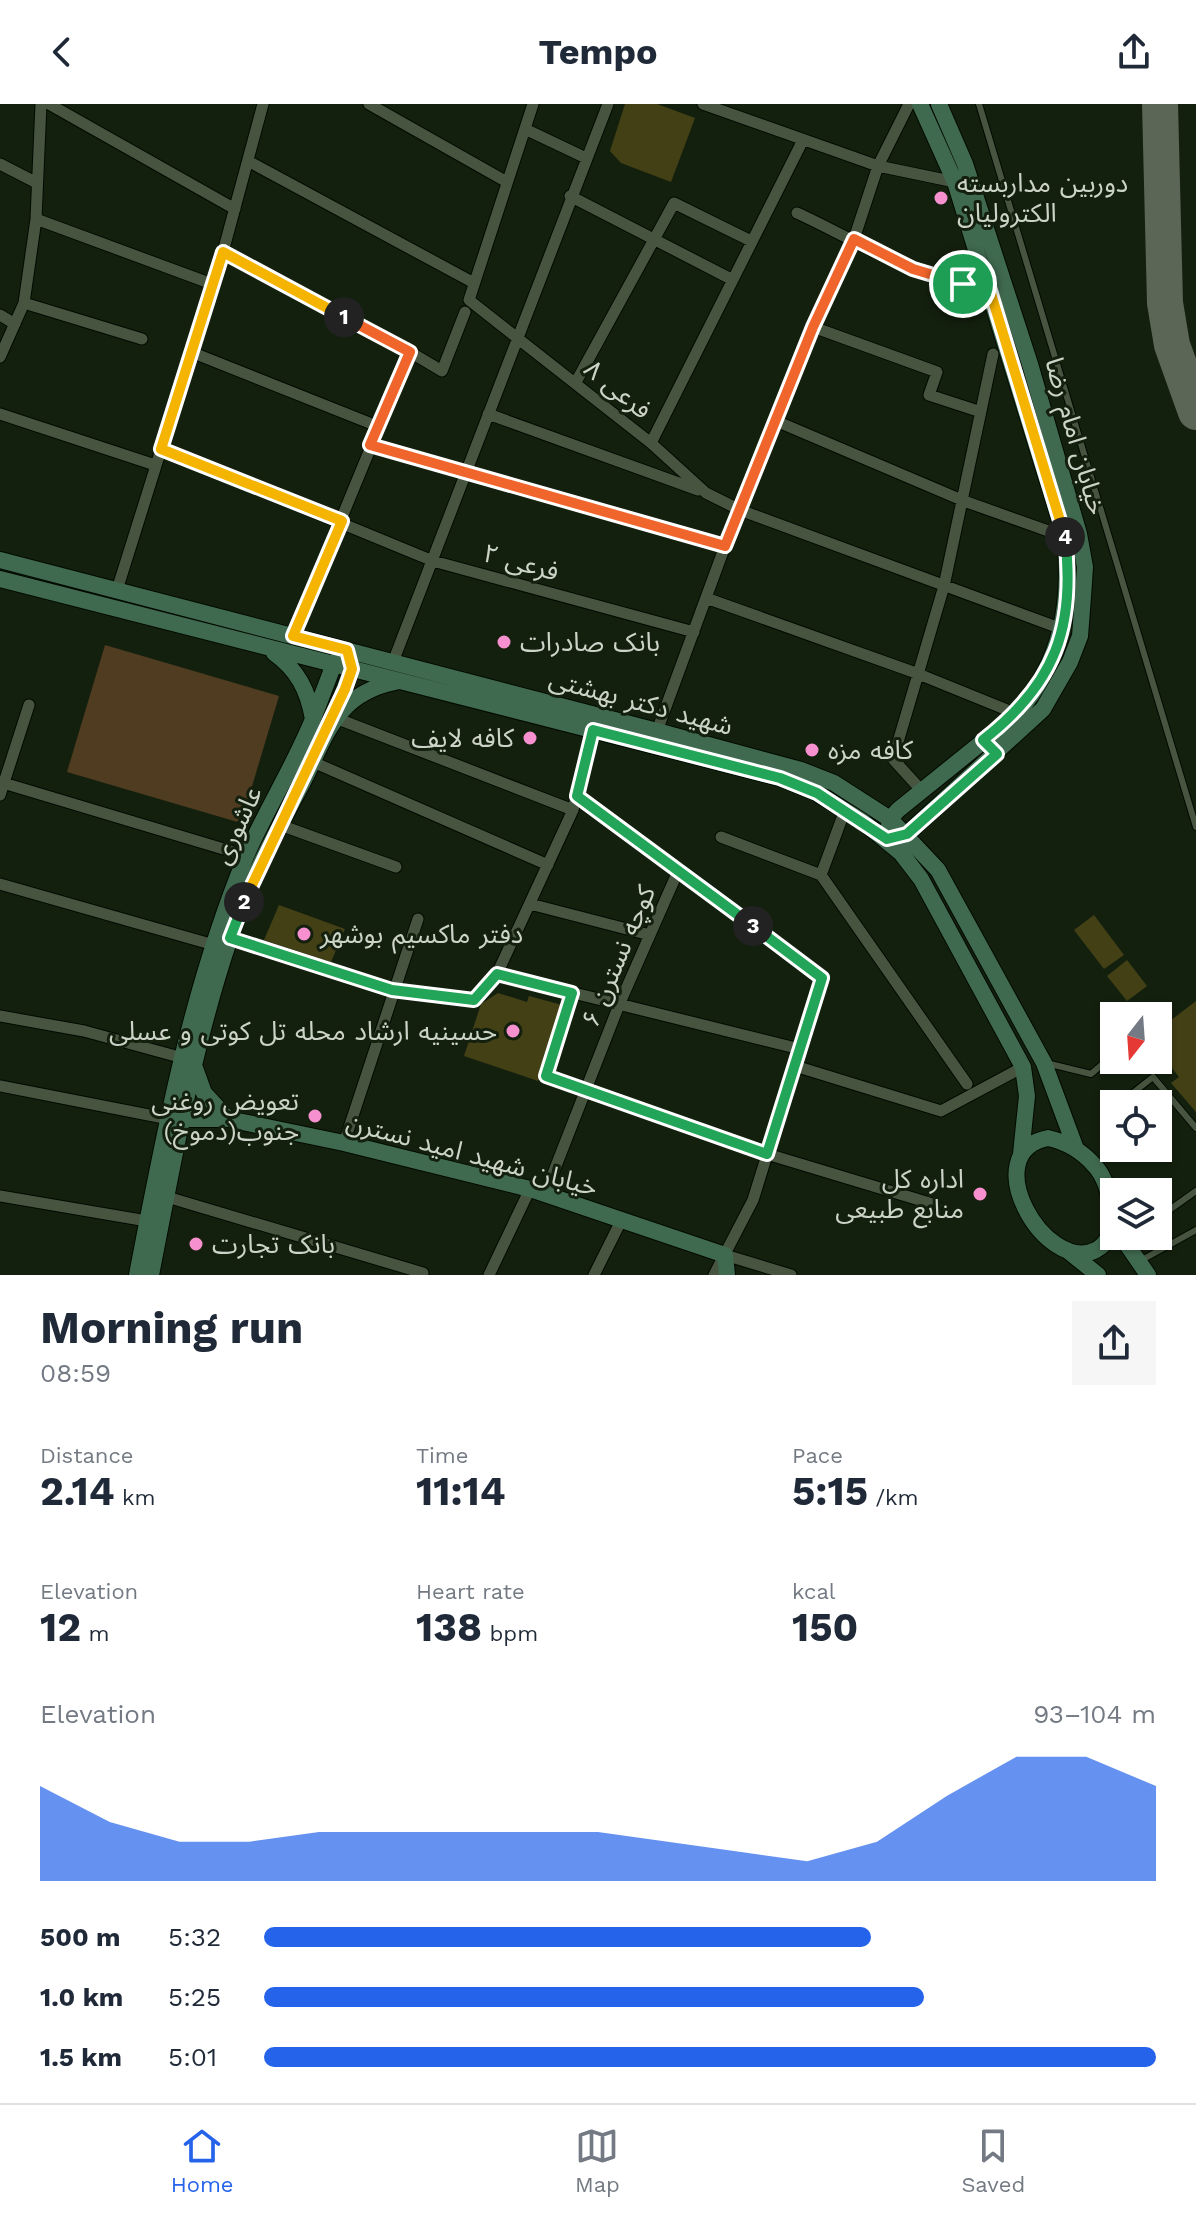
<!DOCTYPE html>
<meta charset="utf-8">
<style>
:root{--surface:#fff;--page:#f6f6f7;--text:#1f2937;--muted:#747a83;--line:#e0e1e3;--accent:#2563eb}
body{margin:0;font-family:"Work Sans","Noto Sans Arabic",sans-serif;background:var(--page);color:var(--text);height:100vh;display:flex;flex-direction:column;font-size:30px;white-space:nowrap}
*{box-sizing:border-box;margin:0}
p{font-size:26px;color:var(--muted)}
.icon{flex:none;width:44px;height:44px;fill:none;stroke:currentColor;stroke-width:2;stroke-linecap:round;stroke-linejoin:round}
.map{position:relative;height:1171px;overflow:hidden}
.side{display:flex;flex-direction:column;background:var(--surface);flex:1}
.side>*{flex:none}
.needle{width:52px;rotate:197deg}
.fabs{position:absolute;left:1100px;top:898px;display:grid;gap:16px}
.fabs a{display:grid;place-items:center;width:72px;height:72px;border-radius:0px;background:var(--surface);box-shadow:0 2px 6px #0004;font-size:40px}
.pin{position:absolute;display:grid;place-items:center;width:68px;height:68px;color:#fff;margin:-34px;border:4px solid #fff;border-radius:50%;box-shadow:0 2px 8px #0007}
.km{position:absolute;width:40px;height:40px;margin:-20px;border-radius:50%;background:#222;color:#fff;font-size:22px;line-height:40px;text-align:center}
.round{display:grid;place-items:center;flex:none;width:84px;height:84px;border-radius:0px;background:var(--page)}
.head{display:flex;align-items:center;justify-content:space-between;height:136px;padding:0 40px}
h1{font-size:44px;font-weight:700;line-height:60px}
.figures{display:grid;grid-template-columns:repeat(3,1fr);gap:12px;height:136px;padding:8px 40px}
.figures div{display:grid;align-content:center}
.figures b{font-size:40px;font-weight:700}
.figures small{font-size:22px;font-weight:400}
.figures p{font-size:22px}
.chart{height:224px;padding:16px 40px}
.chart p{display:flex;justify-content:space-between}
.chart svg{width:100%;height:144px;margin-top:8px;fill:var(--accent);opacity:.7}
ul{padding:0 40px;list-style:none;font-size:26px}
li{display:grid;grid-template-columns:128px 96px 1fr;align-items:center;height:60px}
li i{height:20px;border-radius:10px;background:var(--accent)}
header{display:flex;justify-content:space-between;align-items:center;height:104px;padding:0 40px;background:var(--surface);font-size:36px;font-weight:700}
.menu{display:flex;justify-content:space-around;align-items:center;height:112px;border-top:2px solid var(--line);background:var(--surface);font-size:22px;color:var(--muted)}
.menu a{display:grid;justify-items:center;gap:4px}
.menu .current{color:var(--accent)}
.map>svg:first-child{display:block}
</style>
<header><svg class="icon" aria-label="back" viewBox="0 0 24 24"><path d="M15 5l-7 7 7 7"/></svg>Tempo<svg class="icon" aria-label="share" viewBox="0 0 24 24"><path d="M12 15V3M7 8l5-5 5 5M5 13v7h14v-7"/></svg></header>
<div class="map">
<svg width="1196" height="1171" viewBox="0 0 1196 1171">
<rect width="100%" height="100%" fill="#14200e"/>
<path fill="#4f3c21" d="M 105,541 L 279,592 L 241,719 L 67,668 Z"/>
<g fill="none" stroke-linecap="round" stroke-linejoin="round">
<path stroke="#5b6656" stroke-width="36" d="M 1160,0 L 1165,199 L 1172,241 L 1196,308"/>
</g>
<path fill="#434016" d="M 625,0 L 657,0 L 695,14 L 671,78 L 621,59 L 610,47 Z
M 279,801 L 345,825 L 331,858 L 264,836 Z
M 1094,811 L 1124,851 L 1104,865 L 1074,826 Z
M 1127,856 L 1147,882 L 1127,897 L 1107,872 Z
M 498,889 L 527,898 L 529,892 L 562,901 L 538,977 L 464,952 L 481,900 Z
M 1196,897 L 1196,1008 L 1171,979 L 1179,973 L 1158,946 L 1158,926 Z"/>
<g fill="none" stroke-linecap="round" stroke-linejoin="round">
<g stroke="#020a00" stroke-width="8">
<path id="lane" d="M 979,0 L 1196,723
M 1046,959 L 1091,970 L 1114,950
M 1119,1000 L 1153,973 L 1196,1024
M 1158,1114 L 1196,1087
M 1140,1157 L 1196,1126"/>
</g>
<g stroke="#020a00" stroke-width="13">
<path id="street" d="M 49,0 L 235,105
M 369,0 L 507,78
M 533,0 L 469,196 L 651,339 L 706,389 L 740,406 L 1062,525
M 703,0 L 878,62 L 955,78
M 525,25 L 586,54
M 248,57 L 474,179
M 0,60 L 37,79
M 570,92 L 731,175
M 797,109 C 857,136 921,181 988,180
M 36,115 L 212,180
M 223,148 L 410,248
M 24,199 L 142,235
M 0,211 L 15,220
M 813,223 L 937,268 L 929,291 L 978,307
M 191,248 L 377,322
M 0,253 L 24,199 L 36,115 L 41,0
M 576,278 L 674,99 L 751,137
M 0,310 L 155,361
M 488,310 L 698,386
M 776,317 L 964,397 L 1065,433
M 651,339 L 803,36
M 370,341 L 725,442
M 161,345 L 433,457 L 694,528
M 117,486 L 223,148 L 263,0
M 706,494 L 916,569 L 1017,610
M 293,532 L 410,248 L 442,267 L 465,208
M 393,558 L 608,0
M 333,613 L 573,706
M 657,627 L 725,442 L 813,223 L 854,135 L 878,62 L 909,0
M 313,658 L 548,761
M 0,678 L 247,752
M 922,687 L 893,655 L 944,482 L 993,250
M 0,691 L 29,601
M 577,692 L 822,874 L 753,1096 L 714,1171
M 845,706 L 821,771 L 967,980
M 280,721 L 396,763
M 721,733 L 821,771
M 0,780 L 214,841
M 530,800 L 650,831
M 230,834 L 392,886 L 474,896 L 497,870 L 573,706 L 593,626
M 497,870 L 800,945
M 572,889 L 546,972 L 767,1050 L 936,1101
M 0,912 L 84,927 L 183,954
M 795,962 L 941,1007 L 1023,963
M 0,982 L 169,1015
M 344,1039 L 418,815
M 545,1090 L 619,901 L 679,765
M 0,1092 L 147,1117
M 167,1093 L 423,1169
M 725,1151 L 791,1171
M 489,1171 L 530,1085
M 594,1171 L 621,1117"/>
</g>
<g stroke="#020a00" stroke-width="18">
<path id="secondary" d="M 920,0 L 955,78 L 1065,433 C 1072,500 1061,558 1017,610 L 898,706 L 890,715 L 887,735 L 907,730 L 1043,605 L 1070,558 L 1080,532 L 1083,493 L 1085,463 L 1079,430 L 1030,260 L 965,60 L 939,0
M 0,456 L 657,627 L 801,666 L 834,679 L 890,715 L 938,766 L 1044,959 L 1076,1045
M 0,475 L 780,674 L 817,689 L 862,717 L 901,749 L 921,775 L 1023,963 L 1027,992 L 1021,1050
M 334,612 L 352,565 L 349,555
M 313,615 L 334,560 L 340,553
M 195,964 L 204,989 L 228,1015
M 173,1015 L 228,1015 L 344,1039 L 530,1085 L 725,1151 L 727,1171
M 1048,1034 C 1067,1038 1082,1047 1095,1062 C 1111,1079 1123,1132 1096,1146 C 1045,1171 975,1048 1048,1034 Z
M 1121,1132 L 1148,1171
M 1067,1146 L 1098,1171
M 137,1171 C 164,1030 191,885 246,752 C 266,706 294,662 313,615 C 308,587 298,566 274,549
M 151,1171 C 173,1059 193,943 230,834 C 248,780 275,730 302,680 C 326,633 335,590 395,578"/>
</g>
<use href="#lane" stroke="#475540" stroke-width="6"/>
<use href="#street" stroke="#475540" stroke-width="11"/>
<use href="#secondary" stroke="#406a50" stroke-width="16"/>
</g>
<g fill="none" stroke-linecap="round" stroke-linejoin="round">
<g stroke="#fff" stroke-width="16">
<path id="split-1" d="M 344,213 L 410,248 L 370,341 L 725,442 L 813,223 L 854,135 L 913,165 L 963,180"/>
</g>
<g stroke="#fff" stroke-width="16">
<path id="split-2" d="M 244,798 L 345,585 L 352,565 L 347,546 L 293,532 L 342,417 L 161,345 L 223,148 L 344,213"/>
</g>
<g stroke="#fff" stroke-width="16">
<path id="split-3" d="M 244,798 L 230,834 L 392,886 L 474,896 L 497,870 L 572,889 L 546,972 L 767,1050 L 822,874 L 753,822"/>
</g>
<g stroke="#fff" stroke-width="16">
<path id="split-4" d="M 753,822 L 577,692 L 593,626 L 780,674 L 817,689 L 887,735 L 907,730 L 997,650 L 983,636 C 1055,580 1076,523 1065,433"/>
</g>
<g stroke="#fff" stroke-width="16">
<path id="split-5" d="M 963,180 L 988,180 L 1065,433"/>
</g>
<use href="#split-1" stroke="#f0652b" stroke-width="10"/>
<use href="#split-2" stroke="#f5b400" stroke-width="10"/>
<use href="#split-3" stroke="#22a559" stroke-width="10"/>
<use href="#split-4" stroke="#22a559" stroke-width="10"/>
<use href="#split-5" stroke="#f5b400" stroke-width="10"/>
</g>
<g fill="#f690cf" stroke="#14200e" stroke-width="3">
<circle cx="941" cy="94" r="8"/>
<circle cx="504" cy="538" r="8"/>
<circle cx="530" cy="634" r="8"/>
<circle cx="812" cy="646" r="8"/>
<circle cx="304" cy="830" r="8"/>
<circle cx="513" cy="927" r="8"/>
<circle cx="315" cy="1012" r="8"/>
<circle cx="980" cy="1090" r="8"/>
<circle cx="196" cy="1140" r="8"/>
</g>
<g text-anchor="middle" stroke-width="6" stroke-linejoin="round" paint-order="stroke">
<g font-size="26" fill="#ccd4c8" stroke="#14200e" text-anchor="start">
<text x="957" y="88">دوربین مداربسته<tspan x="957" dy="30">الکترولیان</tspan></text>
<text x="520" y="547">بانک صادرات</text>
<text x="514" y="643" text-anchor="end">کافه لایف</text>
<text x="828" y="655">کافه مزه</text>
<text x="320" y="839">دفتر ماکسیم بوشهر</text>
<text x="497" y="936" text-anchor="end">حسینیه ارشاد محله تل کوتی و عسلی</text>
<text x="299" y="1006" text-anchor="end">تعويض روغنی<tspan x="299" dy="30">جنوب(دموخ)</tspan></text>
<text x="964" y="1084" text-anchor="end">اداره کل<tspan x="964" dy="30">منابع طبیعی</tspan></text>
<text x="212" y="1149">بانک تجارت</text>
</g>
<g font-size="26" fill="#ccd4c8" stroke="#14200e">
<text transform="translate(618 285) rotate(39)" y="9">فرعی ۸</text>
<text transform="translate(1076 332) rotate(74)" y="9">خیابان امام رضا</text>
<text transform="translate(521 458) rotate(15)" y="9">فرعی ۲</text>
<text transform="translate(641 598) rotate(15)" y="9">شهید دکتر بهشتی</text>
<text transform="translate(237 721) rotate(-65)" y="9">عاشوری</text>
<text transform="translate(618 852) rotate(-67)" y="9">کوچه نسترن ۶</text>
<text transform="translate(472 1050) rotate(15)" y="9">خیابان شهید امید نسترن</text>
</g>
</g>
</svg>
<div class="fabs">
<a><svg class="needle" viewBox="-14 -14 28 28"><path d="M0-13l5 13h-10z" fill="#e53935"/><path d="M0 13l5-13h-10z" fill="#747a83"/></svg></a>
<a><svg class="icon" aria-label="locate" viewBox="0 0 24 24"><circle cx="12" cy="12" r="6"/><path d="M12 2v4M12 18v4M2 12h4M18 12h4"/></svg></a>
<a><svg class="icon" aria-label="layers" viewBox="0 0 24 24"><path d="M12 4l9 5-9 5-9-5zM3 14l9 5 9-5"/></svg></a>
</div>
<div class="pin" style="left:963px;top:180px;background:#1e9e55"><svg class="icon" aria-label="arrive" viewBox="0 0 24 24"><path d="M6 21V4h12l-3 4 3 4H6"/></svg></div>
<b class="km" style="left:344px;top:213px">1</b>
<b class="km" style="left:244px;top:798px">2</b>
<b class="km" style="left:753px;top:822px">3</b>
<b class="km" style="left:1065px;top:433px">4</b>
</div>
<section class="side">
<div class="head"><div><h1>Morning run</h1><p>08:59</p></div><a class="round"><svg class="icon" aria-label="share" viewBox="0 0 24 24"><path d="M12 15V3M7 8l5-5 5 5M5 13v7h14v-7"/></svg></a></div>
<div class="figures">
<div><p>Distance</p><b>2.14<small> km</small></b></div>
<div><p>Time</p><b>11:14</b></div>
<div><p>Pace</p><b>5:15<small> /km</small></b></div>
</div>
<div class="figures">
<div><p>Elevation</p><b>12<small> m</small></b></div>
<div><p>Heart rate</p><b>138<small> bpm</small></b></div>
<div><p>kcal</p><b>150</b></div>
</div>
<div class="chart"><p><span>Elevation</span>93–104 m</p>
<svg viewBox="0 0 160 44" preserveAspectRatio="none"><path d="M0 44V15L10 26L20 32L30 32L40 29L50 29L60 29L70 29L80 29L90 32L100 35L110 38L120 32L130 18L140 6L150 6L160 15V44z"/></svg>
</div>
<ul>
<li><b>500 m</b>5:32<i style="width:68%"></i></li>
<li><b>1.0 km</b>5:25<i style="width:74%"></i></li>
<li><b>1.5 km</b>5:01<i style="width:100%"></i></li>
</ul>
</section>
<nav class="menu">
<a class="current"><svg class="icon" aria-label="home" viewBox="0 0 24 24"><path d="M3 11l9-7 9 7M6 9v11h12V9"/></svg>Home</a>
<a><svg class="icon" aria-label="map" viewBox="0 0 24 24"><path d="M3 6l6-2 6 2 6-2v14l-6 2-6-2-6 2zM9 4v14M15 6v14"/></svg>Map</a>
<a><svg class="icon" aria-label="saved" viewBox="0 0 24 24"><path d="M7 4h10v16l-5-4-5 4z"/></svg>Saved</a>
</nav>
